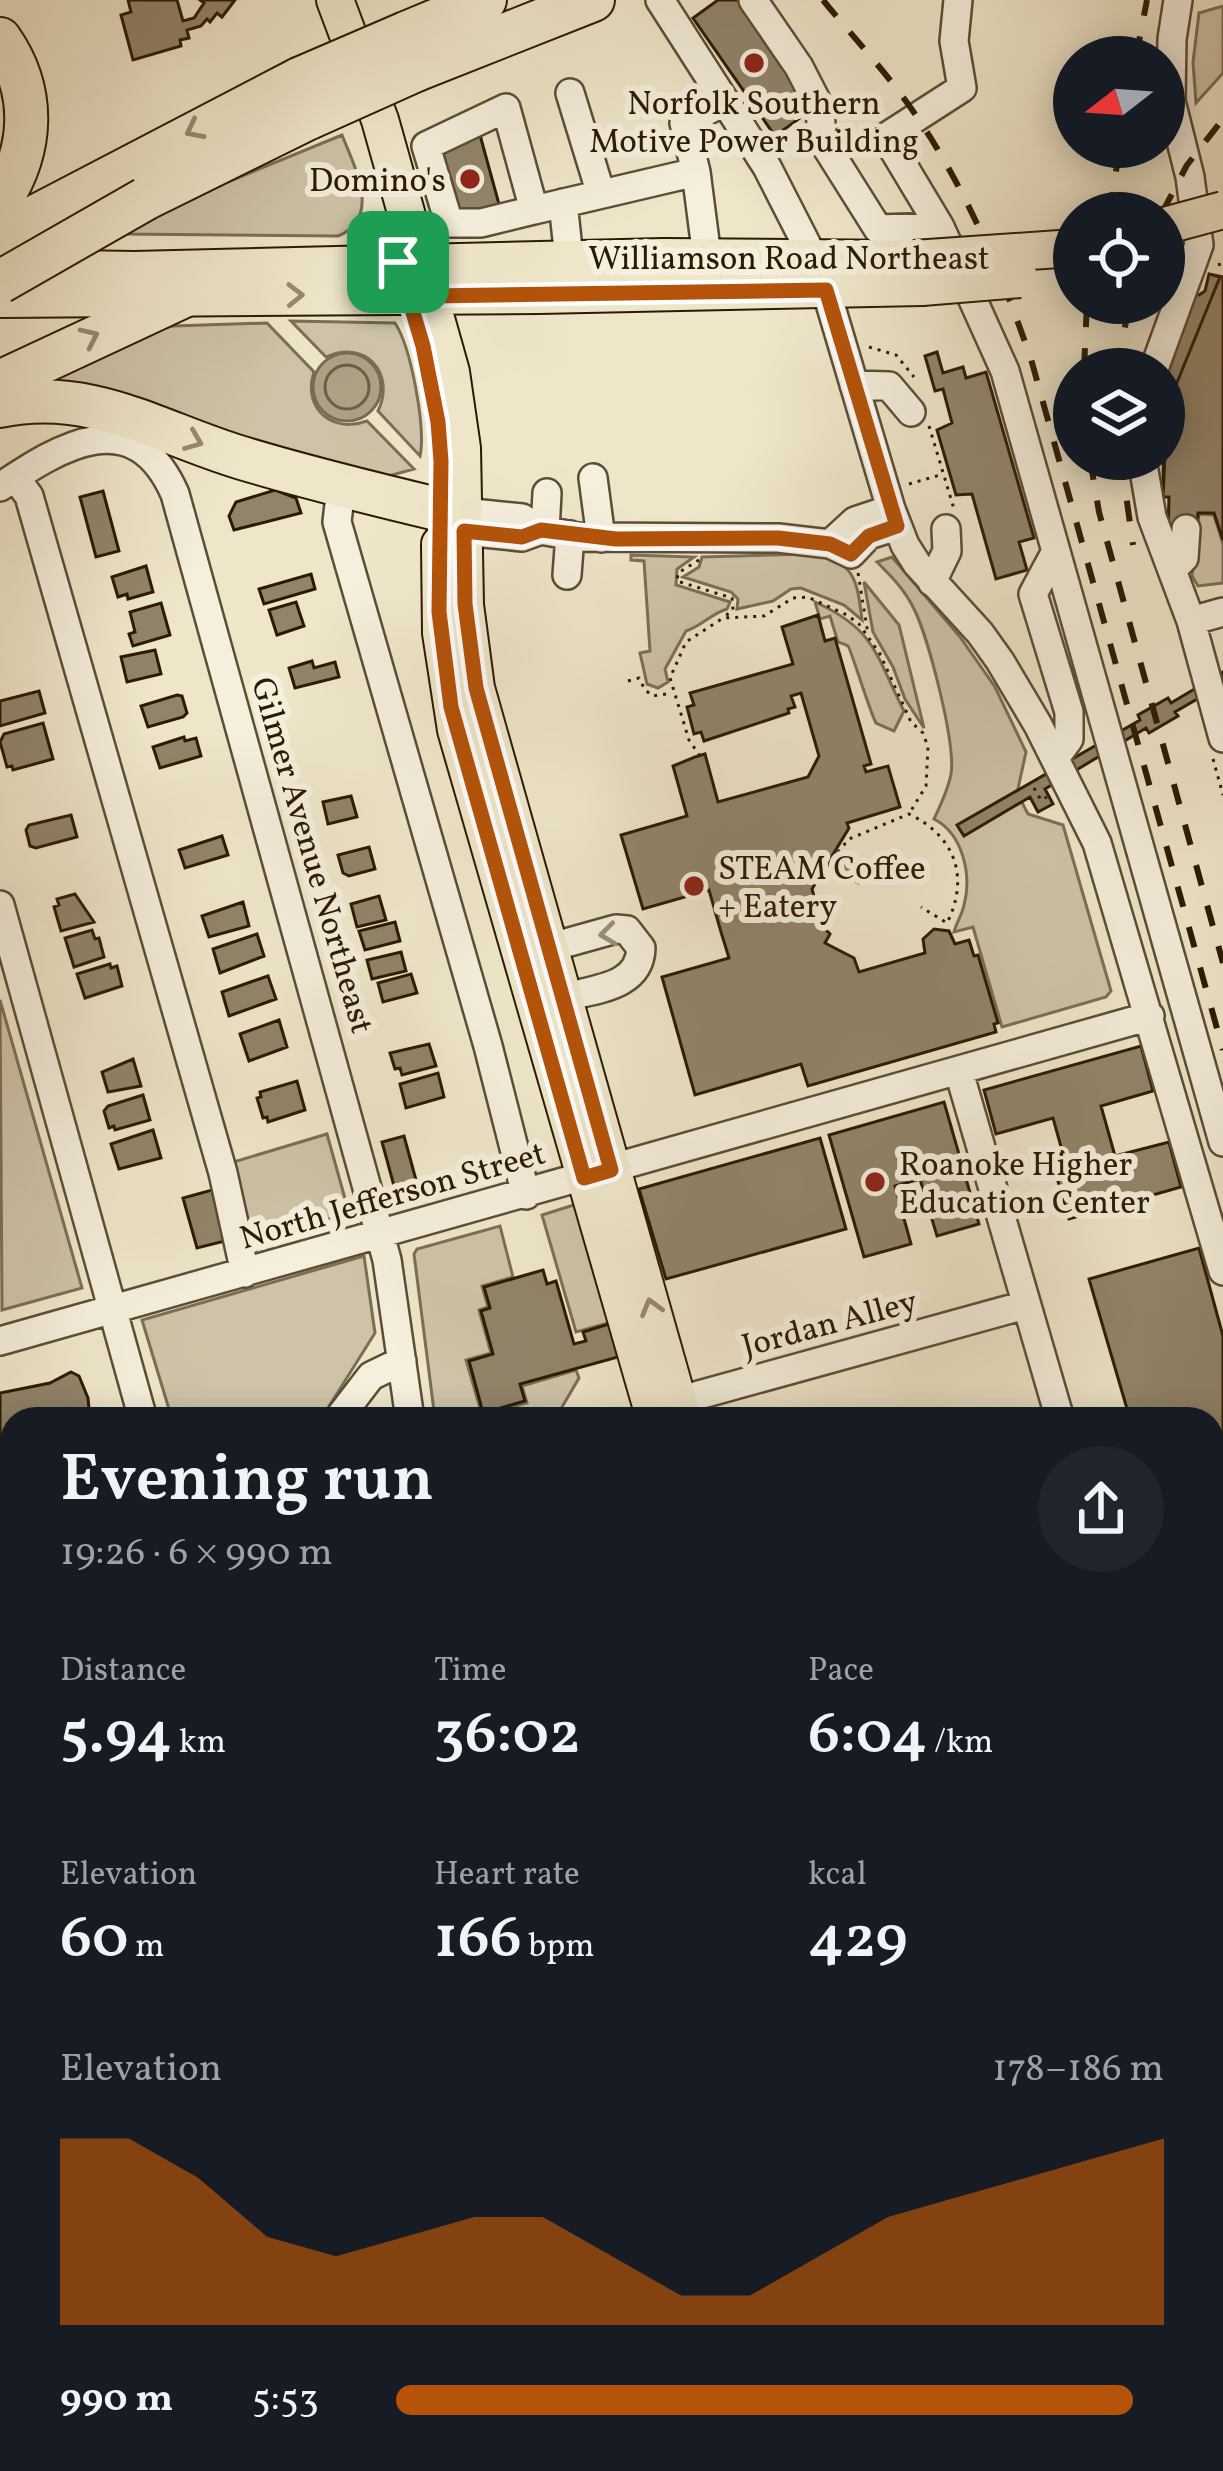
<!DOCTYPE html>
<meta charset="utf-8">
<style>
:root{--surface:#171b24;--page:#20242c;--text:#f1f3f6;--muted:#9ea1a6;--accent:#b45309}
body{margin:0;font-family:Vollkorn,serif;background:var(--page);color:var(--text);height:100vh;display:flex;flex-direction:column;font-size:45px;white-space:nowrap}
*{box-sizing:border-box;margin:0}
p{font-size:39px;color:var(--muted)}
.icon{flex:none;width:66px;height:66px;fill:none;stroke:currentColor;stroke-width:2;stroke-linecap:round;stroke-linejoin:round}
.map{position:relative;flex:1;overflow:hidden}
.side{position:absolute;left:0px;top:1407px;width:1224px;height:1065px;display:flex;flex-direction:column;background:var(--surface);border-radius:36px 36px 0 0;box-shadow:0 6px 30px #0003}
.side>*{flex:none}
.needle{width:78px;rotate:253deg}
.tools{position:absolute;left:1053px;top:36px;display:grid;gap:24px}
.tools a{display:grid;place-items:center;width:132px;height:132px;border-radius:50%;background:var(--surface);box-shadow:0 6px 30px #0003;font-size:60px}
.pin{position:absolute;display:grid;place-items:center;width:102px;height:102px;color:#fff;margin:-51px;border-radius:24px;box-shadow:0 6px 18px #0006}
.round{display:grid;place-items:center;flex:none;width:126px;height:126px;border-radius:63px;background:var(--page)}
.overview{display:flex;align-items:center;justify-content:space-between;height:204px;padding:0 60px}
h1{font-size:66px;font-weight:600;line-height:90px}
.metrics{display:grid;grid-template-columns:repeat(3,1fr);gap:18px;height:204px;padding:12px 60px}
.metrics div{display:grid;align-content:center}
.metrics b{font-size:60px;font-weight:600}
.metrics small{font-size:33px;font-weight:400}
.metrics p{font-size:33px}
.chart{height:336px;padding:24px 60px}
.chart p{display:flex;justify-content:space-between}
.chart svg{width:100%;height:216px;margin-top:12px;fill:var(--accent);opacity:.7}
ul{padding:0 60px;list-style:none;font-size:39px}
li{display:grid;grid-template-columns:192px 144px 1fr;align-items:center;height:90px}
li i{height:30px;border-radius:15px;background:var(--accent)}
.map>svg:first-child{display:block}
</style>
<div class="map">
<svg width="1223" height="2471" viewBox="0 0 1223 2471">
<rect width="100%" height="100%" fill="#efe6ca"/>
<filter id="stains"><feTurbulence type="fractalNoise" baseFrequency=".00167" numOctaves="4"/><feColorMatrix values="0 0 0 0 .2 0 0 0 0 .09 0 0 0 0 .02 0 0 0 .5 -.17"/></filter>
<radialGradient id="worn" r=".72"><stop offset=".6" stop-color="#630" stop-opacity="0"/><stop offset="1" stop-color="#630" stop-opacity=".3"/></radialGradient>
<path fill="#cec3a8" stroke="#7c6e56" stroke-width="3" d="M 1223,6 L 1223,73 L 1196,103 L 1193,62 L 1199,13 Z
M 342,135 C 355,168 382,218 338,236 L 120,234 L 225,183 Z
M 291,321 L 395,323 C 411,347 426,428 420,456 L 378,411 C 396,373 365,339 326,357 Z
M 267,323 L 314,372 C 302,408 332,434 367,421 L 414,469 L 385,477 L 39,383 L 102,340 L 173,326 Z
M 1199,514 L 1214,515 L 1223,544 L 1223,583 L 1198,586 L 1192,576 Z
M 808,554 C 855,560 857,579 862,620 L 844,605 L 801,588 L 791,589 L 773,601 L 737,609 L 738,599 L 731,592 L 683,577 L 699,567 L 702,557 Z
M 631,555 L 694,557 L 677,569 L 676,585 L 730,602 L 727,609 C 712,613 702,626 686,631 L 665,669 L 668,682 L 658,688 L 647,684 L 640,653 L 650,651 L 644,561 L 631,560 Z
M 892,557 L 960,637 L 995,687 L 1026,752 L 1017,793 L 1028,814 L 1063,825 L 1111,991 L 1106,997 L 1002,1027 L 973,927 L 954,932 C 956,923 962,915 964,905 C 972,875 963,834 934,819 C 941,804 948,790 951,774 C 956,744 928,635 913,607 C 904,589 891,576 877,562 Z
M 864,582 L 899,625 L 924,728 L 905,699 L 893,667 L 873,632 Z
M 815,602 C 877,630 876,657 904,711 L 894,731 L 876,723 C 869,710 851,649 848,646 C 845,644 841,643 838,642 L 830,616 L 820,619 Z
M 0,1000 L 82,1288 L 2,1310 Z
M 327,1134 L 349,1213 L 247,1243 L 227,1164 Z
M 577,1204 L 612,1322 L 576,1332 L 542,1215 Z
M 500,1226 L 513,1277 L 482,1286 L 488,1307 L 479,1310 L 491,1353 L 466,1360 L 482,1415 L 527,1403 L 522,1386 L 576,1370 L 579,1378 L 555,1419 L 435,1419 L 414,1254 L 417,1249 Z
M 364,1256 L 375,1333 L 321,1419 L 172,1419 L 142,1320 Z"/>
<path fill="#aca186" stroke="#786b52" stroke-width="3" d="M313 387a34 34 0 1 1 68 0a34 34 0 1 1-68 0Z"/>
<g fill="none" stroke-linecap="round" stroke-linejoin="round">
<path stroke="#6c5e44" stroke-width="3" d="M325 387a22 22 0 1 1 44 0a22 22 0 1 1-44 0Z"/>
</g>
<path fill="#91846a" stroke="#2b1a03" stroke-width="3" d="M 128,0 L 177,0 L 183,21 L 194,18 L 204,3 L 200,0 L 235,0 L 222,17 L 217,13 L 210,22 L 207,19 L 201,26 L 187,30 L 189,38 L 180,40 L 181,46 L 133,60 L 121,15 L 131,12 Z
M 718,0 L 740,0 L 814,108 L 775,136 L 693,18 Z
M 480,135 L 502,215 L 459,212 L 439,145 Z
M 1209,274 L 1220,277 L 1167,407 L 1165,427 L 1164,369 L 1179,295 L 1199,295 L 1205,291 Z
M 1209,274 L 1223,277 L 1223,540 L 1214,513 L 1198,513 L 1196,547 L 1168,544 L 1169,497 L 1163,497 L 1164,369 L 1179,295 L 1199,295 L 1205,291 Z
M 1220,277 L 1223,277 L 1223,540 L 1214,513 L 1198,513 L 1197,530 L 1168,528 L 1169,497 L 1163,497 L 1167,407 Z
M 937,352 L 943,373 L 963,367 L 966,378 L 986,372 L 1034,538 L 1019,542 L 1027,570 L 996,579 L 972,494 L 956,495 L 937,430 L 952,423 L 943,389 L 935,391 L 925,356 Z
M 275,490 L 296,498 L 301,513 L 234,530 L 229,516 L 236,502 Z
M 103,491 L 119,551 L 96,557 L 80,497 Z
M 146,566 L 153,592 L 128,599 L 127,594 L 118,597 L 112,577 Z
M 311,574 L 315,589 L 264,604 L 259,589 Z
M 296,602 L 304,626 L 277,635 L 269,610 Z
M 161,603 L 170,635 L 133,646 L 129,634 L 135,632 L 130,612 Z
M 818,615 L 825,641 L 835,638 L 871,764 L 864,766 L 866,772 L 888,766 L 900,807 L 847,823 L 849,828 L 812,889 L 822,926 L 830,934 L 825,943 L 854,958 L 859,972 L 925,953 L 923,939 L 934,929 L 949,931 L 955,944 L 969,940 L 974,956 L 978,955 L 998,1023 L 994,1024 L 996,1032 L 808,1086 L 801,1064 L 695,1095 L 662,977 L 729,958 L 721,932 L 709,890 L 643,909 L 621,835 L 687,816 L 673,766 L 695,757 L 705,754 L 718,802 L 808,777 L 819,756 L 801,693 L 791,696 L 795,707 L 788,709 L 789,713 L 704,741 L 701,732 L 694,734 L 687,707 L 694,705 L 690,693 L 793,664 L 782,627 Z
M 155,650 L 161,674 L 127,682 L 121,657 Z
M 312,661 L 314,668 L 335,662 L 339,677 L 295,688 L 289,668 Z
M 1223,672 L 1223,684 L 1175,712 L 1178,716 L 1149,733 L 1146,728 L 1045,789 L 1053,804 L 1038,812 L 1030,797 L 964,836 L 957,825 L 1140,720 L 1138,715 L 1168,698 L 1171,703 Z
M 39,691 L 45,713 L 0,726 L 0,701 Z
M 177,695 L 182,696 L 187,713 L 183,717 L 148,727 L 141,706 Z
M 43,723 L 53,759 L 13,770 L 12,766 L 7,767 L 0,742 L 4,734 Z
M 184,737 L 185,741 L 196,738 L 201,756 L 160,768 L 153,747 Z
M 351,796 L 357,817 L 328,824 L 323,802 Z
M 71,815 L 77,837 L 36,848 L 30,846 L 26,830 L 29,825 Z
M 222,836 L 228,855 L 185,868 L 179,850 Z
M 369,847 L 375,869 L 349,876 L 343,873 L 338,855 Z
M 835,852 L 867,869 L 859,883 L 828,865 Z
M 75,894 L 94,922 L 61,931 L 54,907 L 59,905 L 57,899 Z
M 379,896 L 386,920 L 357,927 L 351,904 Z
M 243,902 L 249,926 L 209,937 L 202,916 Z
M 395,922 L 400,941 L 365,950 L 359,931 Z
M 92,930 L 95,939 L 99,938 L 104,957 L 74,967 L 65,938 Z
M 257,934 L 264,956 L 220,973 L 213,949 Z
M 401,952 L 406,971 L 372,979 L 367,960 Z
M 110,964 L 111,968 L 117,966 L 122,986 L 85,998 L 77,974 Z
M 411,974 L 417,993 L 383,1002 L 378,983 Z
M 268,976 L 276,999 L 229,1016 L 222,992 Z
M 279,1020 L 287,1047 L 249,1061 L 240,1034 Z
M 429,1044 L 436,1066 L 402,1075 L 400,1068 L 395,1069 L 390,1053 Z
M 1141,1046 L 1153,1091 L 1101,1106 L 1115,1156 L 1169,1142 L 1181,1187 L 1069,1219 L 1055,1171 L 1067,1168 L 1053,1118 L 996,1134 L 984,1090 Z
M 133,1059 L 141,1086 L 108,1092 L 102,1072 Z
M 438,1073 L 444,1097 L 406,1108 L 400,1084 Z
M 297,1081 L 305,1110 L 268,1122 L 267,1117 L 263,1118 L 257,1098 L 261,1097 L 260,1092 Z
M 143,1095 L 150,1120 L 115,1130 L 114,1126 L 109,1128 L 104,1111 L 108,1106 Z
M 944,1102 L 979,1224 L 937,1236 L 920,1179 L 895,1186 L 911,1244 L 864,1257 L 829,1135 Z
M 153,1130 L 161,1158 L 119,1169 L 111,1144 Z
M 404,1136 L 419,1191 L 397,1197 L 382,1142 Z
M 820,1138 L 846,1229 L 666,1279 L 639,1189 Z
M 212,1190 L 225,1241 L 197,1248 L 183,1198 Z
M 1199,1248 L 1223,1336 L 1223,1447 L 1212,1451 L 1212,1419 L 1130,1419 L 1089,1279 Z
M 543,1270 L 547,1284 L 556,1281 L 574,1344 L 586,1341 L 583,1332 L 609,1324 L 618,1357 L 520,1384 L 525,1401 L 483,1413 L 469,1361 L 493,1354 L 481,1311 L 490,1308 L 484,1287 Z
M 71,1372 L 79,1376 L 88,1398 L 90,1419 L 12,1419 L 12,1448 L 0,1451 L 0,1393 L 50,1383 Z
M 0,1467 L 12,1491 L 12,1535 L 0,1538 Z
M 0,1938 L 12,1938 L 12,1970 L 0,1970 Z
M 491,2460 L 535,2460 L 537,2471 L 492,2471 Z
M 855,2460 L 1206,2460 L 1205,2471 L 854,2471 Z"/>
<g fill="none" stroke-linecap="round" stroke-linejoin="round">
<g stroke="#5c4d35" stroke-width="32">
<path id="minor" d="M 660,0 L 767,167 L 814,259
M 753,0 L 799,67 L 820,108 L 822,140 L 878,229 L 940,227 L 1005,371 L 1223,1142
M 570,93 L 601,194
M 506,108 L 534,210 L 481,223 L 449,223 L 426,146 Z
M 696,172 L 684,123 L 725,101
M 563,203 L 569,258
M 534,210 L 696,172 L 707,257
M 940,227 L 886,137 L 962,88 L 954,41 L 958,0
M 826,290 L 891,509 L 905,545 L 917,564 L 980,633 L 1000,661 L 1038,725 L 1097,843 L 1223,1271
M 1154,369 L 1199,245 L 1190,177 L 1171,101 L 1172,39 L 1178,0
M 854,385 L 889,386 L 911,412
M 1142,459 L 1152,517 L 1191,621 L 1223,738
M 15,477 L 29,496 L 223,1173 L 245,1273
M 593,478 L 601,538
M 0,487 C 61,446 134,401 175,494 L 387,1260 L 410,1419
M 341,487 L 337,522 L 488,1046 L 526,1195
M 444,510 L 522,518 L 541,530 L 578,537 L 778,538 L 830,544 L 851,554 L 869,535 L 897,526
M 464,531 L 522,537 L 541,530
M 545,531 L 547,493
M 830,544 L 855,521 L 891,509
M 1172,570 L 1184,558 L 1186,529
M 567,575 L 570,535
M 932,582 L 947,551 L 946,529
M 1191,621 L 1223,612
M 1055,758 L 1069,739 L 1069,712 L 1033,594 L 1056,551
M 0,905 L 143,1419
M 548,948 L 616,929 L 627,930 L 641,948 C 640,988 593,989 562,998 L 549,991
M 959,1072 L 1060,1419
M 0,1341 L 1150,1016
M 659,1406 L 1025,1305
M 338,1419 L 371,1376 L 402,1361
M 1212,1473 L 1223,1469
M 0,1577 L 12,1592
M 1212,1630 L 1223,1666
M 0,2002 L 12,2000
M 1212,2079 L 1223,2079
M 0,2433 L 12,2471
M 121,2460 L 124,2471
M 245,2460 L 247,2471
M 424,2460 L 425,2471
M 564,2460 L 566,2471"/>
</g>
<g stroke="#2b1a03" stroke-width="40">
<path id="major" d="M 335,0 L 380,120 L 451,372 L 462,448 L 465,605 L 476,688 L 683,1419
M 16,268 L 134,270 L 663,257 L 914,259
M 0,299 L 539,295 L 922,287
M 440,544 L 441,633 L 456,730 L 655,1419
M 0,1661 L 12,1658
M 1212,1857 L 1223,1860"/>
</g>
<g stroke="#2b1a03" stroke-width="46">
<path id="highway" d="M 406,33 L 485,0
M 0,39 C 36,90 34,149 0,201
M 416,70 L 593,0
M 145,199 L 309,118
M 0,235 L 299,79
M 0,382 L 182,297
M 0,406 C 93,387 158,433 242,458 C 308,478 374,494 441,510"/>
</g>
<path stroke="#2b1a03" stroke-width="3" stroke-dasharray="3 6" stroke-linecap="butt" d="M 1218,265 L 1223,263
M 869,347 L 896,355 L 914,377
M 929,426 L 954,509
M 909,484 L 940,475
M 699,560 L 678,573 L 677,581 L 732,598 L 733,610 L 724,617
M 858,573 L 868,634
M 628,681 L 639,678 L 645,690 L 653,696 L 672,693
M 700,756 L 689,740 L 670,678 L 686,642 L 723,618 L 764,616 L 793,598 L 808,597 L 847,615 L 859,624 L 880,654 L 911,722 L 923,733 L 928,747 L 926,786 L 909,814
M 1213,759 L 1223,795
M 1034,788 L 1041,800 L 1047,797
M 832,859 L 849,839 L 909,814 C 955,836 970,877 947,923 L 921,907
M 703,2460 L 703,2461"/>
<use href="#minor" stroke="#f5efdd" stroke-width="27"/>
<use href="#major" stroke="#efe6ca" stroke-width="36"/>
<use href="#highway" stroke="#efe6ca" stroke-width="42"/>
<path stroke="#2b1a03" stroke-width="6" stroke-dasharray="21 21" stroke-linecap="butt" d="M 823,0 C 848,31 876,61 900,93 C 959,172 999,266 1031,359 L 1223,1050
M 1136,57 L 1147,0
M 1109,213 L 1120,147
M 1162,213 L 1187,165 L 1223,119
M 1084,369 L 1087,303
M 1118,369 L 1129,303
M 1090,459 L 1099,512 L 1223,963
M 1121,459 L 1133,545
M 1212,2027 L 1223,2026
M 831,2471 L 832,2460"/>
<g stroke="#2b1a03" stroke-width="40" stroke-linecap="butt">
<path id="major-bridge" d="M 1164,226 L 1223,210
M 914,259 L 1074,248
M 922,287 L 1020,279"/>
</g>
<g stroke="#2b1a03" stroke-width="46" stroke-linecap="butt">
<path id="highway-bridge" d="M 299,79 L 406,33
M 309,118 L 416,70
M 0,282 L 145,199"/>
</g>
<use href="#major-bridge" stroke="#efe6ca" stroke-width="36"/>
<use href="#highway-bridge" stroke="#efe6ca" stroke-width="42"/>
</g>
<defs><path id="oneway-chevron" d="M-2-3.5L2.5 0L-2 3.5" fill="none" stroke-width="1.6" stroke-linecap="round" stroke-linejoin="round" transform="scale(3)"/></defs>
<g stroke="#978a70">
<use href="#oneway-chevron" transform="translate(194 130) rotate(153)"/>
<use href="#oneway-chevron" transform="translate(295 295) rotate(-1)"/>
<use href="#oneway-chevron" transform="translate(90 337) rotate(-25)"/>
<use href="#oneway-chevron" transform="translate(194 441) rotate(22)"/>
<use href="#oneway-chevron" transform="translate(651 1307) rotate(-106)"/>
</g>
<use stroke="#9a8f7b" href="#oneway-chevron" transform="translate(608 934) rotate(173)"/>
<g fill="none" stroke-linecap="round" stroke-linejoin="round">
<g stroke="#fff" stroke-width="24">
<path id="route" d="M 420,261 L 431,296 L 826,290 L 897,526 L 869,536 L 851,554 L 830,544 L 778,538 L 616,539 L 541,530 L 522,537 L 464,531 L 465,604 L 476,688 L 611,1170 L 584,1178 L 451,707 L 439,612 L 441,461 L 438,422 L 423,346 L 398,262 Z"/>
</g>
<use href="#route" stroke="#b45309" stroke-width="15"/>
</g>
<g fill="#8f2418" stroke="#f5efdd" stroke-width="4.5">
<circle cx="754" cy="63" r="12"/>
<circle cx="470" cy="179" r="12"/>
<circle cx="694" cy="886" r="12"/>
<circle cx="875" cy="1182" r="12"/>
</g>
<g text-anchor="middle" stroke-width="12" stroke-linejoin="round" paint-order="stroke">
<g font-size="33" fill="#2b1a03" stroke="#f5efdd" text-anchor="start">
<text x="754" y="114" text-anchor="middle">Norfolk Southern<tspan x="754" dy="38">Motive Power Building</tspan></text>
<text x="446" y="191" text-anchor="end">Domino's</text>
<text x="718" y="879">STEAM Coffee<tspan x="718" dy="38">+ Eatery</tspan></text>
<text x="899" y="1175">Roanoke Higher<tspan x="899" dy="38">Education Center</tspan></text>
</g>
<g font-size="33" fill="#2b1a03" stroke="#f5efdd">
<text x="789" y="269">Williamson Road Northeast</text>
<text transform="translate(314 855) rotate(74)" y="12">Gilmer Avenue Northeast</text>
<text transform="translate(392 1194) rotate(-16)" y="12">North Jefferson Street</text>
<text transform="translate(829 1322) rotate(-15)" y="12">Jordan Alley</text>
</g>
</g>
<rect width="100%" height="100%" filter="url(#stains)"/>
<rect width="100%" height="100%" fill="url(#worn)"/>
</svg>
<div class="tools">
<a><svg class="needle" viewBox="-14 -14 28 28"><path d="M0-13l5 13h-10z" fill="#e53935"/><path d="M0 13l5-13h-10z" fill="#9ea1a6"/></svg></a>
<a><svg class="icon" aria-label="locate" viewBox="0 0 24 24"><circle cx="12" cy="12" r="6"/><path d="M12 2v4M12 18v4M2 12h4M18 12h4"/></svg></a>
<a><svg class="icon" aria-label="layers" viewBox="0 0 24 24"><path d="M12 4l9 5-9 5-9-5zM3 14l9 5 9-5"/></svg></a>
</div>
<div class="pin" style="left:398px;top:262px;background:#1e9e55"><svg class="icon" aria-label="arrive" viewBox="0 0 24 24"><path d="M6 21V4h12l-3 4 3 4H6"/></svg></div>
<section class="side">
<div class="overview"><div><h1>Evening run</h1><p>19:26 · 6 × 990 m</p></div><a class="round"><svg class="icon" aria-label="share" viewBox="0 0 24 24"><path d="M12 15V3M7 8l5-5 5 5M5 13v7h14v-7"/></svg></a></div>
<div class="metrics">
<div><p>Distance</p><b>5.94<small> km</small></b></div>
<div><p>Time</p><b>36:02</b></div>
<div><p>Pace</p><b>6:04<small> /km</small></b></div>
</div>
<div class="metrics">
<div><p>Elevation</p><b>60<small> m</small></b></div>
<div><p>Heart rate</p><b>166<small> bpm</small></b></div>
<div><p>kcal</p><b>429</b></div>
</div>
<div class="chart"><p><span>Elevation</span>178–186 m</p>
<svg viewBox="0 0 160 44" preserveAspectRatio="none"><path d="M0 44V6L10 6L20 14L30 26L40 30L50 26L60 22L70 22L80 30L90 38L100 38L110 30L120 22L130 18L140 14L150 10L160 6V44z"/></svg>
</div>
<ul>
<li><b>990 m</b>5:53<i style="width:96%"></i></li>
</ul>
</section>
</div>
